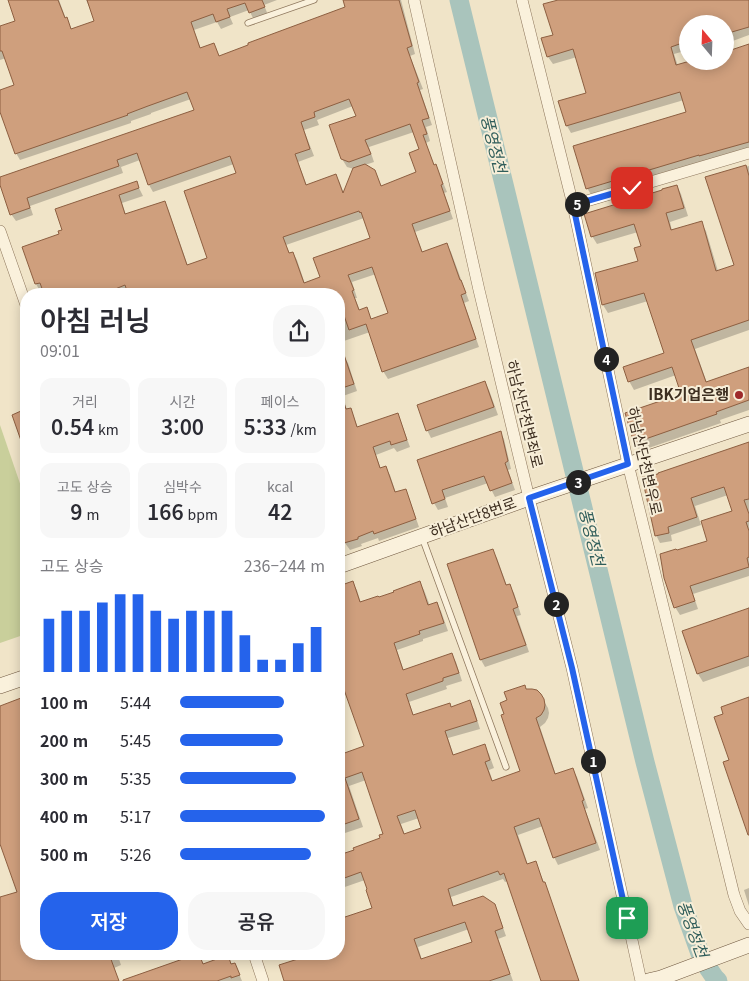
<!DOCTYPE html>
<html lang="ko">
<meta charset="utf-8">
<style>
:root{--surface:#fff;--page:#f7f7f7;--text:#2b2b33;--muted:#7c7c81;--accent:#2563eb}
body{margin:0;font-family:Georgia,"Noto Sans KR",serif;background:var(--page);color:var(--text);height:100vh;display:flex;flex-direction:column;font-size:19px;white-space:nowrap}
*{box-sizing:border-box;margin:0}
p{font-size:16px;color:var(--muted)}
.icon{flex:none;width:28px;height:28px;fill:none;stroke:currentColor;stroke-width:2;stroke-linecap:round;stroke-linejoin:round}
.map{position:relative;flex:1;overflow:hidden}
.sheet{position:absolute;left:20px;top:288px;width:325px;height:672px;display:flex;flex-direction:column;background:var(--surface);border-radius:20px;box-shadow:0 2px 12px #0003}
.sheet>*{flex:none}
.needle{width:32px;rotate:341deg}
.controls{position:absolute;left:679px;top:15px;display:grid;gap:10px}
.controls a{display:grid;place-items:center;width:55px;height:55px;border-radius:50%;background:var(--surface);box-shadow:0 2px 12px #0003;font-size:25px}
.pin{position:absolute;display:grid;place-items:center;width:42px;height:42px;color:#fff;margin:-21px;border-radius:10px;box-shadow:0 2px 8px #0006}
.km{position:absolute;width:25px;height:25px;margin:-12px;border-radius:50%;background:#222;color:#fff;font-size:14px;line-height:25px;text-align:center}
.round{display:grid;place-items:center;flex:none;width:52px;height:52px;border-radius:20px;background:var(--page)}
.headline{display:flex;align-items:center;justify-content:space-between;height:85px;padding:0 20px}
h1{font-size:28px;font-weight:600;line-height:38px}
.figures{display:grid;grid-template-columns:repeat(3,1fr);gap:8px;height:85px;padding:5px 20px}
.figures div{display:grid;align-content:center;border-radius:12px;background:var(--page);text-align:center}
.figures b{font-size:21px;font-weight:600}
.figures small{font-size:14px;font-weight:400}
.figures p{font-size:14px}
.chart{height:140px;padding:10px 20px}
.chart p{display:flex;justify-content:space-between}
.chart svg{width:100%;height:90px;margin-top:5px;stroke:var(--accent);stroke-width:6}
.button{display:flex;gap:10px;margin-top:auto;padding:10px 20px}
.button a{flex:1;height:58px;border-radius:20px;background:var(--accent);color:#fff;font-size:20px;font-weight:600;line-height:58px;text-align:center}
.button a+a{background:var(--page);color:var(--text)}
ul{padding:0 20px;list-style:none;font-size:16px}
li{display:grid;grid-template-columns:80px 60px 1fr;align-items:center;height:38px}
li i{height:12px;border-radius:6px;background:var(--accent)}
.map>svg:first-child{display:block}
</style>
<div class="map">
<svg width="749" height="981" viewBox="0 0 749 981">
<rect width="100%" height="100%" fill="#f0e4c8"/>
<path fill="#c9cf9b" d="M 0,425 L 26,501 L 26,634 L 0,643 Z"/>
<path fill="#0003" fill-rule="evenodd" d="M 9,0 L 59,0 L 66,19 L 67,19 L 72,30 L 96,21 L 86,0 L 277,0 L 264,5 L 268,15 L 254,20 L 249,10 L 230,17 L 233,24 L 221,29 L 217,22 L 194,30 L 201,49 L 213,44 L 220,57 L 347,8 L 350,0 L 401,0 L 415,54 L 410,56 L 423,89 L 420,90 L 432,125 L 426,127 L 430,141 L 426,143 L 434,166 L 439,173 L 447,192 L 444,193 L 453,219 L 415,232 L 423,253 L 447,245 L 451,252 L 469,301 L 464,303 L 479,347 L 388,379 L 383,371 L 370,332 L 341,342 L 341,344 L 339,345 L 339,321 L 346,319 L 341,303 L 339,304 L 339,294 L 129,293 L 126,294 L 45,294 L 44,290 L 40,291 L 36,284 L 24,247 L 61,234 L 136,182 L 143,196 L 122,203 L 126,215 L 164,202 L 168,209 L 188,266 L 209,259 L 238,173 L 234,164 L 153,192 L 149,185 L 140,160 L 121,167 L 123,173 L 30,206 L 33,215 L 16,221 L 11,214 L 0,181 L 0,178 L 195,110 L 191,99 L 151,113 L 151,114 L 131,121 L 131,123 L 20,160 L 16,153 L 0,110 L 0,91 L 16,86 L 6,58 L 0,60 L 0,28 L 17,22 ZM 353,106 L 357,116 L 342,159 L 347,167 L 354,169 L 344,194 L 340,183 L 336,176 L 307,186 L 298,162 L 314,156 L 304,130 L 319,125 L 317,120 ZM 414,132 L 420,150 L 418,173 L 382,187 L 374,171 L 365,165 L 374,162 L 369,147 ZM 364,218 L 372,238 L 321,278 L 305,284 L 297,260 L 293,253 L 290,254 L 286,245 ZM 376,274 L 389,314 L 372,320 L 366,308 L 360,311 L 355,298 L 357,298 L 352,282 Z
M 562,0 L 749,0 L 749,35 L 730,42 L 726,35 L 725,36 L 725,24 L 688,24 L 688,50 L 674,54 L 678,66 L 725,61 L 725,53 L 749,46 L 749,150 L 592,196 L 587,188 L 688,113 L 684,100 L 571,133 L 567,126 L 560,102 L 588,94 L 577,57 L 553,64 L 548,57 L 543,39 L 554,35 Z
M 749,166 L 749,330 L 695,349 L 707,383 L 749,369 L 749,410 L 720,420 L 721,423 L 640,451 L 635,442 L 682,395 L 676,375 L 634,390 L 629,381 L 666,353 L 648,301 L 608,313 L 603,305 L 597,274 L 640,262 L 643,247 L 638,232 L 597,244 L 592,236 L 677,186 L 681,194 L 688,216 L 670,222 L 672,231 L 701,223 L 706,231 L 718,271 L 735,266 L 707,178 Z
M 343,356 L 348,363 L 357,391 L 343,396 L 347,410 L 350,409 L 354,417 L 358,428 L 397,414 L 401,422 L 410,447 L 397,452 L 394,448 L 376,455 L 381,469 L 385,467 L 390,475 L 396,493 L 405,490 L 409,498 L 419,527 L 379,541 L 378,538 L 361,544 L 362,546 L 350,550 L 345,543 L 339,523 L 339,357 Z
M 485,382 L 489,390 L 498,415 L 431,438 L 427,430 Z
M 500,432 L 504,439 L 511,469 L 508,470 L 515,490 L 495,497 L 488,483 L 445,498 L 448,507 L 438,510 L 434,503 L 419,461 Z
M 749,442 L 749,576 L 693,594 L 698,609 L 680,615 L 675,607 L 677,552 L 709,541 L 734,512 L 728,495 L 695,506 L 701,525 L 671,535 L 672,541 L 660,543 L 656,535 L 660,474 Z
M 492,550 L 497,558 L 507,586 L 509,585 L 514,593 L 521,615 L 517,616 L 529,652 L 485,667 L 481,660 L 448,565 Z
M 352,582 L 357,590 L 361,603 L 379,599 L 420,583 L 424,590 L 430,606 L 437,603 L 441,611 L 448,631 L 423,639 L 423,641 L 397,650 L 404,671 L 452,655 L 456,662 L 462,681 L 446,686 L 447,689 L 409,702 L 414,716 L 451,708 L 469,702 L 474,709 L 480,729 L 448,738 L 454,756 L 484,746 L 489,754 L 494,768 L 489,770 L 493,782 L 522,772 L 505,715 L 526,690 L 540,695 L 548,708 L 549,713 L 548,718 L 545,723 L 540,727 L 556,775 L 573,770 L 577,777 L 588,808 L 585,809 L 600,850 L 558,865 L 554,857 L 543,826 L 518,835 L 528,865 L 535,862 L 548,891 L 579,981 L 542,981 L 508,881 L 505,882 L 503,879 L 451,897 L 454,907 L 494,905 L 498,913 L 506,936 L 498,939 L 513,981 L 286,981 L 302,959 L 300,954 L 339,954 L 339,921 L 373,909 L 365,880 L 339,889 L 339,856 L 355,851 L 382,839 L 385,835 L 366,780 L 349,786 L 363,827 L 339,835 L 339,756 L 366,747 L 346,691 L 339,694 L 339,596 L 341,595 L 339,587 ZM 419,818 L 422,829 L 405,835 L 401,824 ZM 469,929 L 473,942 L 422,960 L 418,947 Z
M 748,607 L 749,607 L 749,666 L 703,682 L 698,674 L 749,609 Z
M 26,698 L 26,954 L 126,954 L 118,956 L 121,965 L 114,968 L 119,981 L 0,981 L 0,899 L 18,892 L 0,839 L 0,708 Z
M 749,888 L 749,906 L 744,890 Z
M 198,954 L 204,965 L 227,956 L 232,965 L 235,964 L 242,981 L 123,981 Z"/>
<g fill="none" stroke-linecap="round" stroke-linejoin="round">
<path stroke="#a9c4bc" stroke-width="19" d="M 459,0 L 645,762 L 683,906 L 702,959 L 715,978 L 718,981"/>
</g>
<path fill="#cf9f7d" stroke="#8d5f41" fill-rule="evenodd" d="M 8,0 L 58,0 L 65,18 L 67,17 L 71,29 L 94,21 L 87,0 L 262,0 L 265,7 L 249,13 L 245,3 L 227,9 L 230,17 L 216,22 L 213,14 L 191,22 L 200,48 L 214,43 L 219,56 L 248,45 L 248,43 L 345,7 L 343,0 L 399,0 L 412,46 L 407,48 L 419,82 L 417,83 L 429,118 L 422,120 L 427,134 L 423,135 L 434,165 L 436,164 L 443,184 L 441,185 L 450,211 L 412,224 L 422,252 L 447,243 L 460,280 L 461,280 L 466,293 L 461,295 L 476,339 L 382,372 L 366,324 L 349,330 L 339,301 L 339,294 L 128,294 L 125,285 L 103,294 L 44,294 L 40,283 L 35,284 L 22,247 L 59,234 L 58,231 L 62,230 L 55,209 L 137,181 L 139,188 L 119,195 L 125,214 L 165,201 L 187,265 L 207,258 L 184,191 L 236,173 L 230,156 L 148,185 L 137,153 L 117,160 L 119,166 L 27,198 L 30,208 L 10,215 L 0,185 L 0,177 L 194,110 L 187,92 L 148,106 L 127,114 L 128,115 L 15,154 L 0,112 L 0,90 L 14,85 L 2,51 L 0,51 L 0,26 L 15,21 ZM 349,99 L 356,116 L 329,125 L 341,159 L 349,162 L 371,154 L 365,140 L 410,124 L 419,149 L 409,153 L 416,172 L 381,186 L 375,170 L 365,164 L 353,168 L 343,193 L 336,174 L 306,185 L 295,154 L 310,149 L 301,122 L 315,117 L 314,112 ZM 359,211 L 360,213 L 361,212 L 370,238 L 313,258 L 320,277 L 304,283 L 293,252 L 289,253 L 283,237 ZM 372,267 L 388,313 L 371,319 L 367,307 L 359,310 L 352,291 L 354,290 L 348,275 Z
M 558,0 L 749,0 L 749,27 L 725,34 L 725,24 L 688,24 L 688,41 L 671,47 L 676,65 L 690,61 L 725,61 L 725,52 L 749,44 L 749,142 L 699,156 L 699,155 L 586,189 L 573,146 L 686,112 L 680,92 L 566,126 L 558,101 L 586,93 L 573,49 L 547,57 L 541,38 L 553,35 L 543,4 Z
M 746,165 L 749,176 L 749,320 L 691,340 L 706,382 L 749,367 L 749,400 L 716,412 L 717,414 L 634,443 L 625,413 L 681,394 L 672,367 L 628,382 L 623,367 L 664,353 L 644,293 L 602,305 L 595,273 L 638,261 L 634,248 L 641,246 L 634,224 L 591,237 L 584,214 L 662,190 L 662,189 L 677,185 L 684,208 L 666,213 L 671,230 L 702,221 L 716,271 L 734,265 L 705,177 Z
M 340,343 L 354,384 L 339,389 L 339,344 Z
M 485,381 L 494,407 L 426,431 L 417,405 Z
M 339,391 L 340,391 L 346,409 L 351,408 L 357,427 L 398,413 L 407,440 L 391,445 L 390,441 L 373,447 L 380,468 L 386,466 L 395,492 L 406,489 L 416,519 L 374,534 L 373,531 L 358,537 L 358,539 L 344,543 L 339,527 Z
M 21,411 L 26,427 L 26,451 L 25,452 L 12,415 Z
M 501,431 L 508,461 L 505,463 L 512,483 L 490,491 L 484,476 L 442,490 L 445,499 L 432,504 L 417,460 Z
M 749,442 L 749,499 L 744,500 L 749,514 L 749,521 L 746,522 L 749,531 L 749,557 L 747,558 L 749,567 L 690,586 L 695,601 L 674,608 L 664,578 L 660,554 L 676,549 L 677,550 L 707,541 L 701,521 L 732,511 L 724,487 L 691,498 L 697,517 L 668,527 L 669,533 L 655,536 L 642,477 L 658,474 L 658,473 Z
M 493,549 L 506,585 L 510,584 L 518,607 L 513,609 L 526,645 L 480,660 L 447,564 Z
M 353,581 L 360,602 L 378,596 L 379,597 L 394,592 L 393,591 L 420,581 L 428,605 L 437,602 L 444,623 L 419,631 L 420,634 L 394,643 L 403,670 L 452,653 L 459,673 L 443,678 L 443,681 L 406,694 L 413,715 L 450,703 L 451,707 L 470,700 L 477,721 L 445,731 L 453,755 L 485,744 L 490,760 L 485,762 L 492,781 L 520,771 L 501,715 L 504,714 L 500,703 L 507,700 L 504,692 L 525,685 L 526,689 L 532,689 L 537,690 L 541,694 L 544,699 L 545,705 L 544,710 L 541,715 L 536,718 L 555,774 L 573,768 L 584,800 L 582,801 L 596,843 L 553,858 L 539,818 L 514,827 L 527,864 L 536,861 L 543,882 L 545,882 L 579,981 L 541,981 L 504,873 L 500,875 L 498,871 L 448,889 L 453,906 L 483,896 L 495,904 L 503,928 L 495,931 L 510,974 L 489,981 L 284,981 L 279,965 L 301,958 L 299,954 L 339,954 L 339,919 L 372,908 L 366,890 L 367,889 L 361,872 L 339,880 L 339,855 L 354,850 L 353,848 L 380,838 L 379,835 L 383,834 L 362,772 L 345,778 L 359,819 L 339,826 L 339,755 L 364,746 L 342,684 L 339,685 L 339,586 ZM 415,810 L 421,828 L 404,834 L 397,816 ZM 465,922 L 472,942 L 421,959 L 414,939 Z
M 749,608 L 749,656 L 697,674 L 682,631 Z
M 749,697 L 749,835 L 748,835 L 723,762 L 729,760 L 714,717 L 723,714 L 721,707 Z
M 21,698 L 26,713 L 26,954 L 109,954 L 119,981 L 0,981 L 0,897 L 17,892 L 0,844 L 0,706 Z
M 197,954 L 199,954 L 203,964 L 228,955 L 231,964 L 235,963 L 240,975 L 231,978 L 231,976 L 217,981 L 123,981 L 123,980 Z"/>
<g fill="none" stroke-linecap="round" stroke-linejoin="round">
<g stroke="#8d765c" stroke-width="7">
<path id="lane" d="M 248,23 L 314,0
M 422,537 L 506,767"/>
</g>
<g stroke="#8d765c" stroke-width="12">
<path id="street" d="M 414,0 L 479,290 L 529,498 L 572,668 L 641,981
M 522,0 L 573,205 L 628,464 L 734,895 L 740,911 L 749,924
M 573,205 L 749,153
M 0,231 L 26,305
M 254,954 L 263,981"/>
</g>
<g stroke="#6f573f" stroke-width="16">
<path id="secondary" d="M 339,566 L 529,498 L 749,424
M 0,686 L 26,677
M 648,981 L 661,978 L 749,945"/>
</g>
<use href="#lane" stroke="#faf1dc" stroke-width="5.5"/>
<use href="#street" stroke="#faf1dc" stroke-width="11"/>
<use href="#secondary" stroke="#faf1dc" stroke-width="15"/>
</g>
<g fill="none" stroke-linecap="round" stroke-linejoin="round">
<g stroke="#fff" stroke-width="10">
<path id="route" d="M 627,918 L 572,668 L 529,498 L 628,464 L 573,205 L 632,188"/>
</g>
<use href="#route" stroke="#2563eb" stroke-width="6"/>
</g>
<circle fill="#9e2a2b" stroke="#f7eed8" stroke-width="2" cx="739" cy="395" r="5"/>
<g text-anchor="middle" stroke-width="4" stroke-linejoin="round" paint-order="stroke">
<g font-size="15" font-weight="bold" fill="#3d2e20" stroke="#f7eed8" text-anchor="end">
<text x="729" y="400">IBK기업은행</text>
</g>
<g font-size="15" fill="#3d2e20" stroke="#f7eed8">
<text transform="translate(524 414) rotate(76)" y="5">하남산단천변좌로</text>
<text transform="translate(644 461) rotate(77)" y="5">하남산단천변우로</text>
<text transform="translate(473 518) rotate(-20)" y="5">하남산단8번로</text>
</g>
<g font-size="16" font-style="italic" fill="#2f5d5a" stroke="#f7eed8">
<text transform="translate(494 144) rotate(76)" y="6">풍영정천</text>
<text transform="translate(592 537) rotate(76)" y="6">풍영정천</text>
<text transform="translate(693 929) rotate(70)" y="6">풍영정천</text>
</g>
</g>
</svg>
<div class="controls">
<a><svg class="needle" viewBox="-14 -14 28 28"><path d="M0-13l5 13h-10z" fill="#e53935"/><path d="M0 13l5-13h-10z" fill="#7c7c81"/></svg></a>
</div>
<div class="pin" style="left:627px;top:918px;background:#1e9e55"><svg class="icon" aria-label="arrive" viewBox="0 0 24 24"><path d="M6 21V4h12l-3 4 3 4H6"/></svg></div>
<div class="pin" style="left:632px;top:188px;background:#d93025"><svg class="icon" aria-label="check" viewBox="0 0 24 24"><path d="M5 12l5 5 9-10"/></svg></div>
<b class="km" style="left:593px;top:761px">1</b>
<b class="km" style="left:556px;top:604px">2</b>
<b class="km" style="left:578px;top:482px">3</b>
<b class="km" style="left:606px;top:359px">4</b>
<b class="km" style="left:577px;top:204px">5</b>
<section class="sheet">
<div class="headline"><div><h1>아침 러닝</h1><p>09:01</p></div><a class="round"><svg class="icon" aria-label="share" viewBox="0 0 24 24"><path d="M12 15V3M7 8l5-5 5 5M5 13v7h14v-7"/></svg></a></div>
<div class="figures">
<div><p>거리</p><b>0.54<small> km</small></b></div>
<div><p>시간</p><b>3:00</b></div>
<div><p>페이스</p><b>5:33<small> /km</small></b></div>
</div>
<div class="figures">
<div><p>고도 상승</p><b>9<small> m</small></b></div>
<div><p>심박수</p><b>166<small> bpm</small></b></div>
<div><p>kcal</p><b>42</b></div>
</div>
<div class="chart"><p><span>고도 상승</span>236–244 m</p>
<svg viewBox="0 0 160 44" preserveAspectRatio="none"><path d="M5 44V18M15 44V14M25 44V14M35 44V10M45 44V6M55 44V6M65 44V14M75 44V18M85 44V14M95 44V14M105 44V14M115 44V26M125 44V38M135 44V38M145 44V30M155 44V22"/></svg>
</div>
<ul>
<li><b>100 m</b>5:44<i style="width:72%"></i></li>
<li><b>200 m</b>5:45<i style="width:71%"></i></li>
<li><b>300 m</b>5:35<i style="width:80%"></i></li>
<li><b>400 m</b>5:17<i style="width:100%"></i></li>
<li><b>500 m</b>5:26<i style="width:90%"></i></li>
</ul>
<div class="button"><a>저장</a><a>공유</a></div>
</section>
</div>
